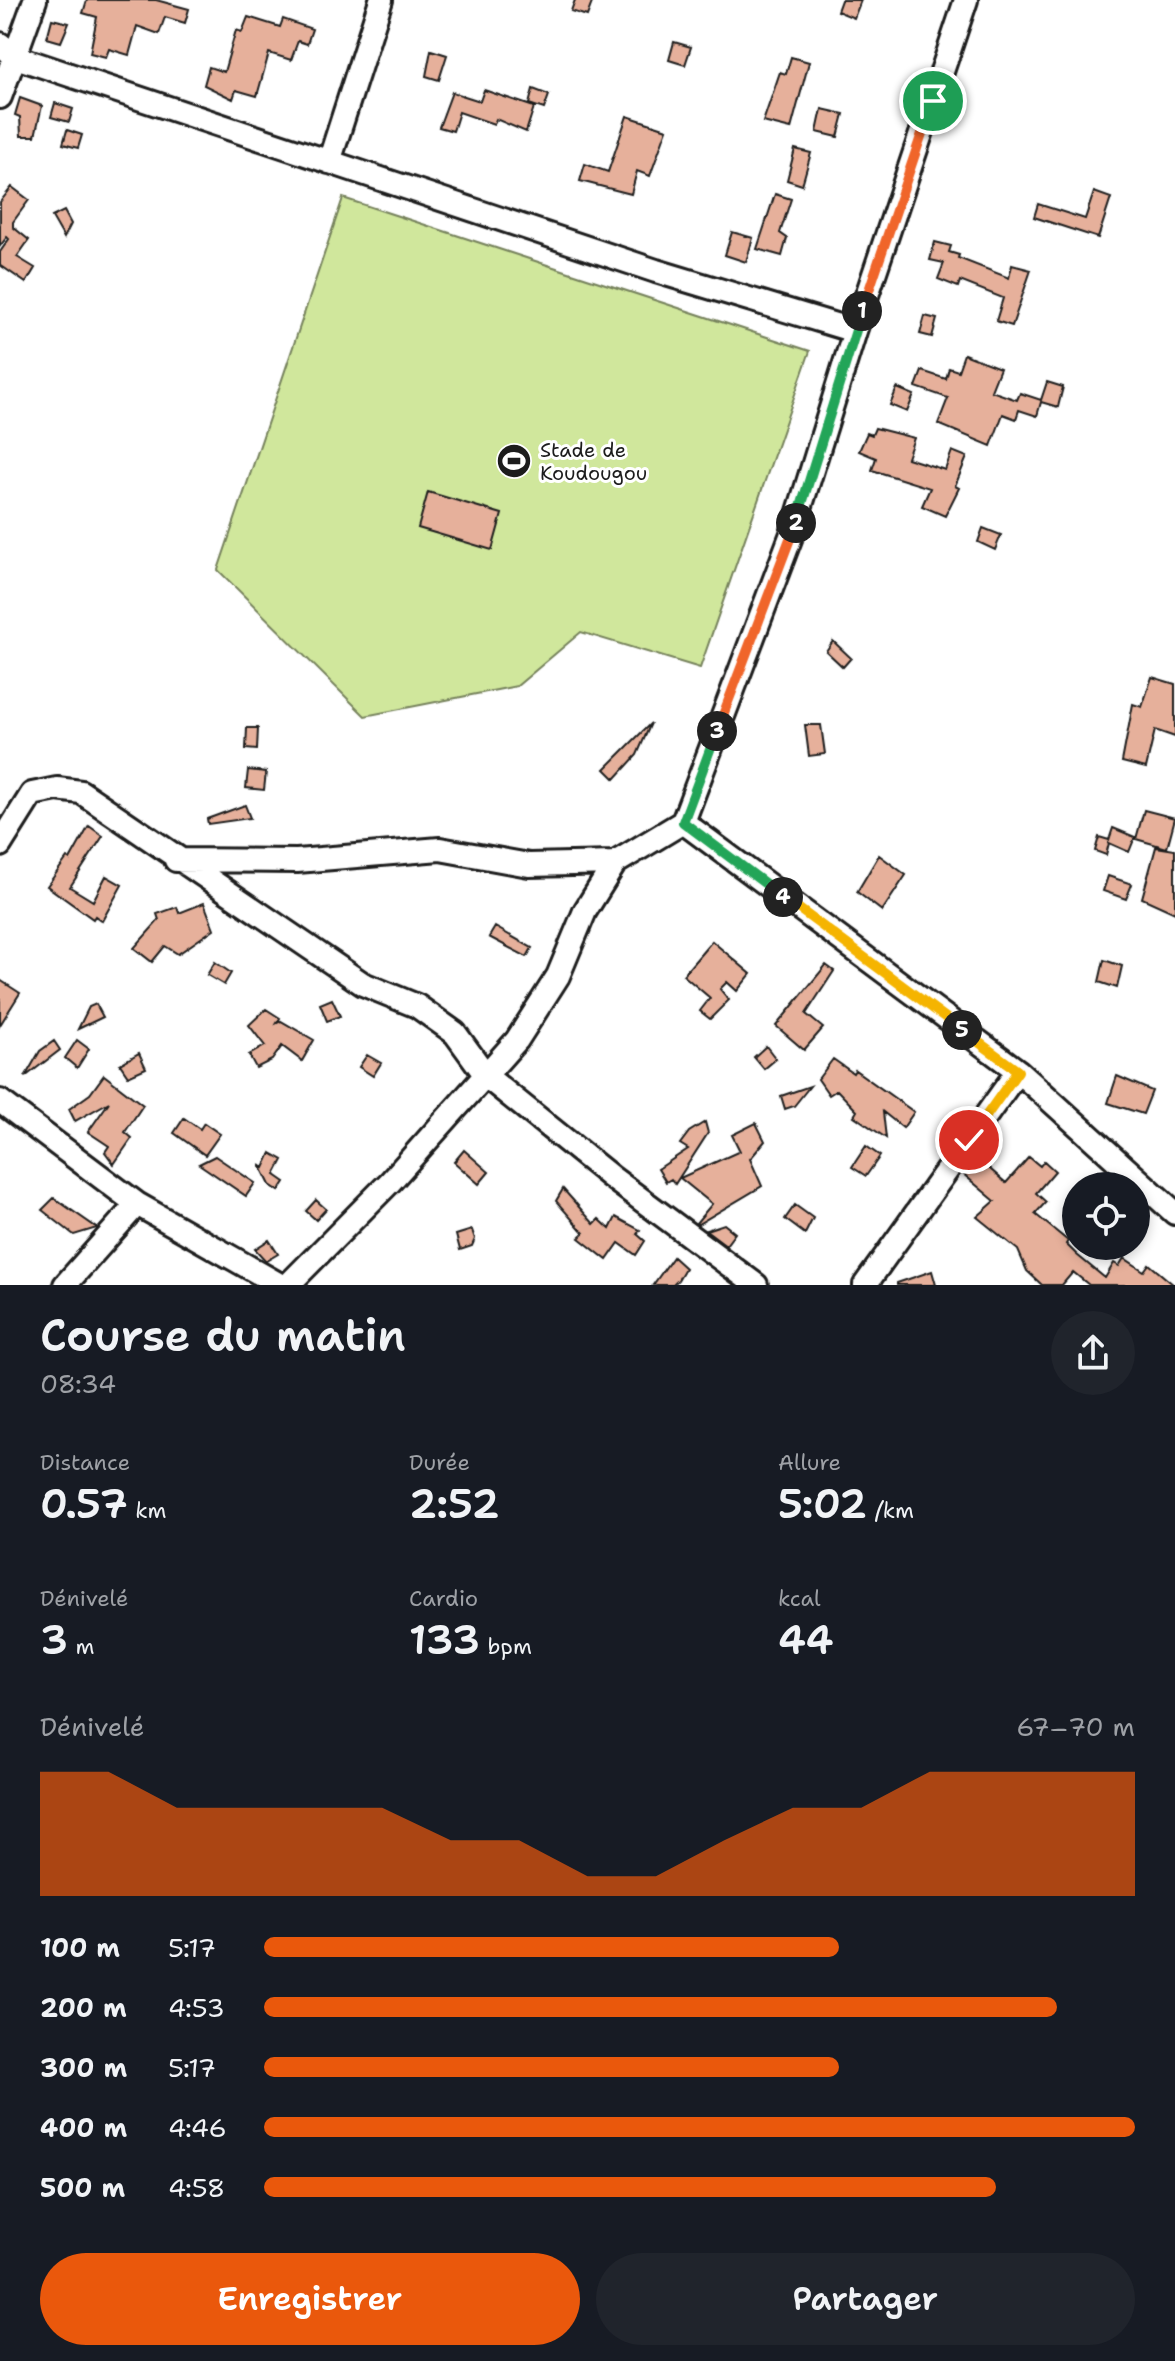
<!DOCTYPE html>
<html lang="fr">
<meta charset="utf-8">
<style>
:root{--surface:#171b24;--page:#20242c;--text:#f1f3f6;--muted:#9ea1a6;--accent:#ea580c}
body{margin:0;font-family:"Shantell Sans",sans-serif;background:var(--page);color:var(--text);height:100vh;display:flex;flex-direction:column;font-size:30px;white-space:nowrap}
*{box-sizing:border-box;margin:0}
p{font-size:26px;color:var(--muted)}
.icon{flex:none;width:44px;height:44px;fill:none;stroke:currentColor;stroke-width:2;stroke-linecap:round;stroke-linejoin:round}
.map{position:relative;height:1285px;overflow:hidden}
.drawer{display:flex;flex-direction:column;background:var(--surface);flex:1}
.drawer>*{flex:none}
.buttons{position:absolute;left:1062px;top:1172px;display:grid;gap:16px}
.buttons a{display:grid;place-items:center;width:88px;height:88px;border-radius:50%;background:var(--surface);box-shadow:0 4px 12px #0003;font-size:40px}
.pin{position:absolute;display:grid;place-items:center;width:68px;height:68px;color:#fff;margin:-34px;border:4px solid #fff;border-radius:50%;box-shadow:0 2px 8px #0007}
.km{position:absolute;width:40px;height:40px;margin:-20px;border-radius:50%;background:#222;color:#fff;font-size:22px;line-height:40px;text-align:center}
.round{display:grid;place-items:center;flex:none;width:84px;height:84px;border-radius:42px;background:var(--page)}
.head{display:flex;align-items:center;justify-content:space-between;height:136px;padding:0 40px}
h1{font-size:44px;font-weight:600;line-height:60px}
.metrics{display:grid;grid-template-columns:repeat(3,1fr);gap:12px;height:136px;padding:8px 40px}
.metrics div{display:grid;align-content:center}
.metrics b{font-size:40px;font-weight:600}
.metrics small{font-size:22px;font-weight:400}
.metrics p{font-size:22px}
.chart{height:224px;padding:16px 40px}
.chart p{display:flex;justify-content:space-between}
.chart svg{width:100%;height:144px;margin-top:8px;fill:var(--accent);opacity:.7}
.cta{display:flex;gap:16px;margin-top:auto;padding:16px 40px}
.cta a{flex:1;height:92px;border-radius:48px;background:var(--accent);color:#fff;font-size:32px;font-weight:600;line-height:92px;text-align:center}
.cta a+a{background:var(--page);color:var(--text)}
ul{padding:0 40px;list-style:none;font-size:26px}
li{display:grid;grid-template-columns:128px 96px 1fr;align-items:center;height:60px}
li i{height:20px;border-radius:10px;background:var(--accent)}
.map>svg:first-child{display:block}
</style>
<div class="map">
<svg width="1175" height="1285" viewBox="0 0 1175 1285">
<rect width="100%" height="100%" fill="#fff"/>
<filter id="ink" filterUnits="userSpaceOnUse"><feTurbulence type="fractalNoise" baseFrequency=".0125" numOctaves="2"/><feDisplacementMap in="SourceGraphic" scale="16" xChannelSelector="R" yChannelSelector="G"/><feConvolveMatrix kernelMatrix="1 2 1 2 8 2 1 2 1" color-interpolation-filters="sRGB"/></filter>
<g filter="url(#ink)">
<path fill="#d0e79c" stroke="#76825c" stroke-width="2" d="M 343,198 L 810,351 L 700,668 L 581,632 L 517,686 L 365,716 L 218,570 Z"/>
<path fill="#e6b09b" stroke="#1c1c1c" stroke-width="2" d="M 87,0 L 156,0 L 189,9 L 185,23 L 165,17 L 159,34 L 137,26 L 129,55 L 109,49 L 106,57 L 90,53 L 97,17 L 83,13 Z
M 575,0 L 593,0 L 587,16 L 571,11 Z
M 841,0 L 861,0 L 854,18 L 837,11 Z
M 248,17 L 280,27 L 283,19 L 312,29 L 307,44 L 298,41 L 291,60 L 269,53 L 257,96 L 236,90 L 233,99 L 204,85 L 209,67 L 224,72 L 236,30 L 242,32 Z
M 52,19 L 69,23 L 61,42 L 47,38 Z
M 674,42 L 691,47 L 685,65 L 669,60 Z
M 431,50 L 447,55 L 439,80 L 426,76 Z
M 791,57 L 809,62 L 791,129 L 763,122 L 780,72 L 786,74 Z
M 533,89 L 549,95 L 544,109 L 529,104 Z
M 484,90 L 534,107 L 526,132 L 496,119 L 494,124 L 459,112 L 453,131 L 439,127 L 452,92 L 480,101 Z
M 20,98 L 42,106 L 35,136 L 21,136 L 20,117 L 15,115 Z
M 55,103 L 73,109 L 69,122 L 51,117 Z
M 822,109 L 844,114 L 838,137 L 817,132 Z
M 627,116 L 667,129 L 650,176 L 637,171 L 631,194 L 580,181 L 585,164 L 608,172 Z
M 67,130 L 82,135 L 78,148 L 63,144 Z
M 795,149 L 811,153 L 802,185 L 787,180 Z
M 12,187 L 29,200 L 13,222 L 13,227 L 29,240 L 17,257 L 35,268 L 26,283 L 0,265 L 0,252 L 9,239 L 7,237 L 0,246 L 0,202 Z
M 1094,192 L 1111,198 L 1098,238 L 1034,217 L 1038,204 L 1085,219 Z
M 775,194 L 791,199 L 780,233 L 787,238 L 782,256 L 757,249 Z
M 64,211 L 71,224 L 64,238 L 52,217 Z
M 732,232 L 753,238 L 746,262 L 725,255 Z
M 935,242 L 951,246 L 949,252 L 959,255 L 958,258 L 1009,278 L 1012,265 L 1031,270 L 1012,326 L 996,321 L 1003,298 L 960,281 L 958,287 L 938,279 L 944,263 L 930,260 Z
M 925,316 L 937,319 L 932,337 L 920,334 Z
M 964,354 L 1000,368 L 991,391 L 1017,400 L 1020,393 L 1041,400 L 1047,382 L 1063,387 L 1058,407 L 1041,402 L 1037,416 L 1019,410 L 1016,419 L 1003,414 L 991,446 L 938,424 L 948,398 L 916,387 L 922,371 L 946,379 L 949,368 L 958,371 Z
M 897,388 L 914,395 L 907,412 L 890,405 Z
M 875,428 L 914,438 L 907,458 L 945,470 L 952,451 L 967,457 L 955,486 L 959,488 L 945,516 L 922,506 L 930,488 L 872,470 L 876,458 L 859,451 L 867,433 L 872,435 Z
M 428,492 L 502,514 L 492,550 L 418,528 Z
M 983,528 L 1001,535 L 995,550 L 978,542 Z
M 833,641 L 851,658 L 843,667 L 826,651 Z
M 1152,677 L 1175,684 L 1175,737 L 1155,730 L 1146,768 L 1122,762 L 1133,704 L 1142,707 Z
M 651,723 L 637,755 L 615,779 L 605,769 Z
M 805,725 L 821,725 L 825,754 L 809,756 Z
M 247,728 L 258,728 L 257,750 L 246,749 Z
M 248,770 L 266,772 L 264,790 L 246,788 Z
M 245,805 L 250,818 L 208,824 L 207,819 Z
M 1144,810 L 1175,818 L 1167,848 L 1136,839 Z
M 89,826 L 103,836 L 70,887 L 93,901 L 106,876 L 122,885 L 102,921 L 95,916 L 93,919 L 47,886 L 67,858 L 70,860 Z
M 1113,828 L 1135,837 L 1129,852 L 1109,843 L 1106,855 L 1095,851 L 1099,837 L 1109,840 Z
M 1156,847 L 1175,850 L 1175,913 L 1142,898 Z
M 879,855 L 906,875 L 882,911 L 857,892 Z
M 1108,876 L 1132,884 L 1126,899 L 1103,891 Z
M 204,903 L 214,929 L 178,954 L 165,946 L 152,962 L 134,948 L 159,920 L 157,914 L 177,907 L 179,913 Z
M 495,927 L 532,948 L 527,957 L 489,937 Z
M 712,941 L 751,974 L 737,991 L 727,982 L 720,989 L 729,1000 L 710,1019 L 700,1011 L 710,998 L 683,975 Z
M 1104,960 L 1122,966 L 1117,988 L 1099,982 Z
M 215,962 L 231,973 L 224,985 L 207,975 Z
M 826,965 L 834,971 L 806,1014 L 823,1028 L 804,1050 L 776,1026 Z
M 0,980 L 20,993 L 0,1025 Z
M 332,999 L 340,1016 L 327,1021 L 320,1004 Z
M 96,1004 L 103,1017 L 78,1029 L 89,1007 Z
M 266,1009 L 280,1018 L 277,1023 L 281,1021 L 314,1040 L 302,1061 L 282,1046 L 272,1060 L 256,1068 L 249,1055 L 265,1046 L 249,1025 Z
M 77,1040 L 89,1049 L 77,1068 L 65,1058 Z
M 54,1041 L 60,1050 L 25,1077 L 40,1051 Z
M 766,1046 L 776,1059 L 764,1069 L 754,1057 Z
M 139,1053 L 146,1068 L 128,1076 L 120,1064 Z
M 367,1055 L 381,1063 L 373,1076 L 359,1067 Z
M 833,1059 L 853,1073 L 855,1070 L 914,1112 L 903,1128 L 883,1112 L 886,1138 L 854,1116 L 857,1111 L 837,1090 L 829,1095 L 818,1079 Z
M 104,1075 L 143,1105 L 125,1132 L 132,1138 L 114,1164 L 105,1152 L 109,1146 L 88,1132 L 109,1102 L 75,1121 L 69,1109 L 90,1094 Z
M 1117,1076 L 1152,1091 L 1143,1114 L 1108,1103 Z
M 810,1086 L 794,1106 L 785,1109 L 781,1096 Z
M 184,1118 L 200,1129 L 204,1123 L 220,1134 L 205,1155 L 174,1133 Z
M 705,1122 L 708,1133 L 675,1184 L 671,1179 L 666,1182 L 658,1169 L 688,1149 L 680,1144 L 689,1132 Z
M 756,1123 L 765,1141 L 750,1159 L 762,1186 L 698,1224 L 696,1223 L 712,1204 L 680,1178 L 740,1151 L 732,1135 Z
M 866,1146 L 880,1156 L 866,1176 L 852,1167 Z
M 464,1150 L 489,1172 L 479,1184 L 454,1162 Z
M 271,1153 L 283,1160 L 275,1175 L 285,1182 L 279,1191 L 270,1185 L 260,1165 L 264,1168 Z
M 215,1156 L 255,1183 L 246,1196 L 199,1164 Z
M 1029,1157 L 1040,1166 L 1044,1161 L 1055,1171 L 1036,1193 L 1046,1202 L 1035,1214 L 1068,1241 L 1066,1244 L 1077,1255 L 1105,1278 L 1114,1263 L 1119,1266 L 1124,1258 L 1144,1271 L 1149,1264 L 1174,1285 L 1089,1285 L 1073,1272 L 1062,1285 L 1042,1285 L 1027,1271 L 1018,1250 L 977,1217 L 995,1201 L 962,1173 L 970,1162 L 979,1168 L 983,1163 L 1006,1183 Z
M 563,1189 L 594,1224 L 599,1219 L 610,1229 L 616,1217 L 640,1230 L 637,1234 L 645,1241 L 636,1255 L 619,1243 L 607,1260 L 579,1238 L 584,1233 L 556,1201 Z
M 54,1198 L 97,1228 L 74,1235 L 42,1210 Z
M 316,1200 L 326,1209 L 316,1220 L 306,1211 Z
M 795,1205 L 813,1218 L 805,1234 L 785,1219 Z
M 724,1224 L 735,1233 L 726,1245 L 706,1230 Z
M 472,1230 L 475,1239 L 472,1246 L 460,1250 L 456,1235 Z
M 269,1240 L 278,1254 L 266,1261 L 255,1249 Z
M 673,1257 L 685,1268 L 678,1280 L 673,1285 L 653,1285 Z
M 932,1271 L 936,1285 L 897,1285 L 897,1283 Z"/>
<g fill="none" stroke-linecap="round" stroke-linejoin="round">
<g stroke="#1c1c1c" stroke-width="28">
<path id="minor" d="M 0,44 L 16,57 L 656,271 L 855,331
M 0,97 L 35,0
M 329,162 L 381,0
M 683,822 L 793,531 L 855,331 L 966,0
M 0,845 L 32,794 L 57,789 L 81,792 L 363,984 L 417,1006 L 455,1033 L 487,1077 L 611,1177 L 756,1285
M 176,860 L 297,861 L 440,849 L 529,865 L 615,863 L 683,822 L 1018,1071 L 1175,1213
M 0,1101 L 137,1204 L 280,1285
M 65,1285 L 137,1204
M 288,1285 L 390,1182 L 517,1040 L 558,976 L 585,911 L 615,863
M 865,1285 L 1018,1071"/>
</g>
<use href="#minor" stroke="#fff" stroke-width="22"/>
</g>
</g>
<g fill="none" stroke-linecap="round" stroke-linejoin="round" filter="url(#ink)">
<g stroke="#fff" stroke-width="16">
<path id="split-1" d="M 862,311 L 933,101"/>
</g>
<g stroke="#fff" stroke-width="16">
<path id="split-2" d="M 796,523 L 862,311"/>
</g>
<g stroke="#fff" stroke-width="16">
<path id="split-3" d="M 717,731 L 796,523"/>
</g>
<g stroke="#fff" stroke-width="16">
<path id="split-4" d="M 717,731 L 683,822 L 783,897"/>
</g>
<g stroke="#fff" stroke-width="16">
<path id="split-5" d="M 783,897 L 962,1030"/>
</g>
<g stroke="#fff" stroke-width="16">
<path id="split-6" d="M 962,1030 L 1018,1071 L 969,1140"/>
</g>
<use href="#split-1" stroke="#f0652b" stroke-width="10"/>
<use href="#split-2" stroke="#22a559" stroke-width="10"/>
<use href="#split-3" stroke="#f0652b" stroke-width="10"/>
<use href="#split-4" stroke="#22a559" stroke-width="10"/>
<use href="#split-5" stroke="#f5b400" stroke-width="10"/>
<use href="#split-6" stroke="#f5b400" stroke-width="10"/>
</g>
<defs>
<g id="stadium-disc" transform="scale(1.8)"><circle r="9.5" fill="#1c1c1c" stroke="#fff"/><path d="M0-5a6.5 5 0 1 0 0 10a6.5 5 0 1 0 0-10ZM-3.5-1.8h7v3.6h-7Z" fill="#fff"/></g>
</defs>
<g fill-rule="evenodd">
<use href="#stadium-disc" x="514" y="461"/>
</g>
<g text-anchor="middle" stroke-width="6" stroke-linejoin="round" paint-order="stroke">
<g font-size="20" fill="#1c1c1c" stroke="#fff" text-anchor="start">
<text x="540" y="457">Stade de<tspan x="540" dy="23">Koudougou</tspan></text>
</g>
</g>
</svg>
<div class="buttons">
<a><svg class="icon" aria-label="locate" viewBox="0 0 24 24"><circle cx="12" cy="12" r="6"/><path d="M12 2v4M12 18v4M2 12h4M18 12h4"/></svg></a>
</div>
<div class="pin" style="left:933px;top:101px;background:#1e9e55"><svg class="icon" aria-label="arrive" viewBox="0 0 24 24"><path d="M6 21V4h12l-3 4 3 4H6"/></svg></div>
<div class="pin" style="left:969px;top:1140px;background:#d93025"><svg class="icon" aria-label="check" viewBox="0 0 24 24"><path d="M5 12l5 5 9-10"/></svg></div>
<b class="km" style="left:862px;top:311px">1</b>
<b class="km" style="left:796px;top:523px">2</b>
<b class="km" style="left:717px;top:731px">3</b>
<b class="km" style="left:783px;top:897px">4</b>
<b class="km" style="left:962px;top:1030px">5</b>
</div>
<section class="drawer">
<div class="head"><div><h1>Course du matin</h1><p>08:34</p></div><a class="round"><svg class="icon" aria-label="share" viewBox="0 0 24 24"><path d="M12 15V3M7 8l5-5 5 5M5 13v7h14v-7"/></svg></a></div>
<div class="metrics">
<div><p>Distance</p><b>0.57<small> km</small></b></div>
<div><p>Durée</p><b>2:52</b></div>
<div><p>Allure</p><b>5:02<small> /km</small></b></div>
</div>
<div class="metrics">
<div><p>Dénivelé</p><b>3<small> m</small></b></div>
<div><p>Cardio</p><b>133<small> bpm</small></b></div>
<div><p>kcal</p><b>44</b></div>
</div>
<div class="chart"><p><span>Dénivelé</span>67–70 m</p>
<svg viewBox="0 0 160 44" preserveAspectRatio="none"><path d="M0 44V6L10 6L20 17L30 17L40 17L50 17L60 27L70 27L80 38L90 38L100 27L110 17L120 17L130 6L140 6L150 6L160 6V44z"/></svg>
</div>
<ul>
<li><b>100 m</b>5:17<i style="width:66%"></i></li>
<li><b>200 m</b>4:53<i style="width:91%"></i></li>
<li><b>300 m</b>5:17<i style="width:66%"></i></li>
<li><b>400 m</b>4:46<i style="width:100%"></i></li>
<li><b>500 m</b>4:58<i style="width:84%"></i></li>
</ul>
<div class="cta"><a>Enregistrer</a><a>Partager</a></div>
</section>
